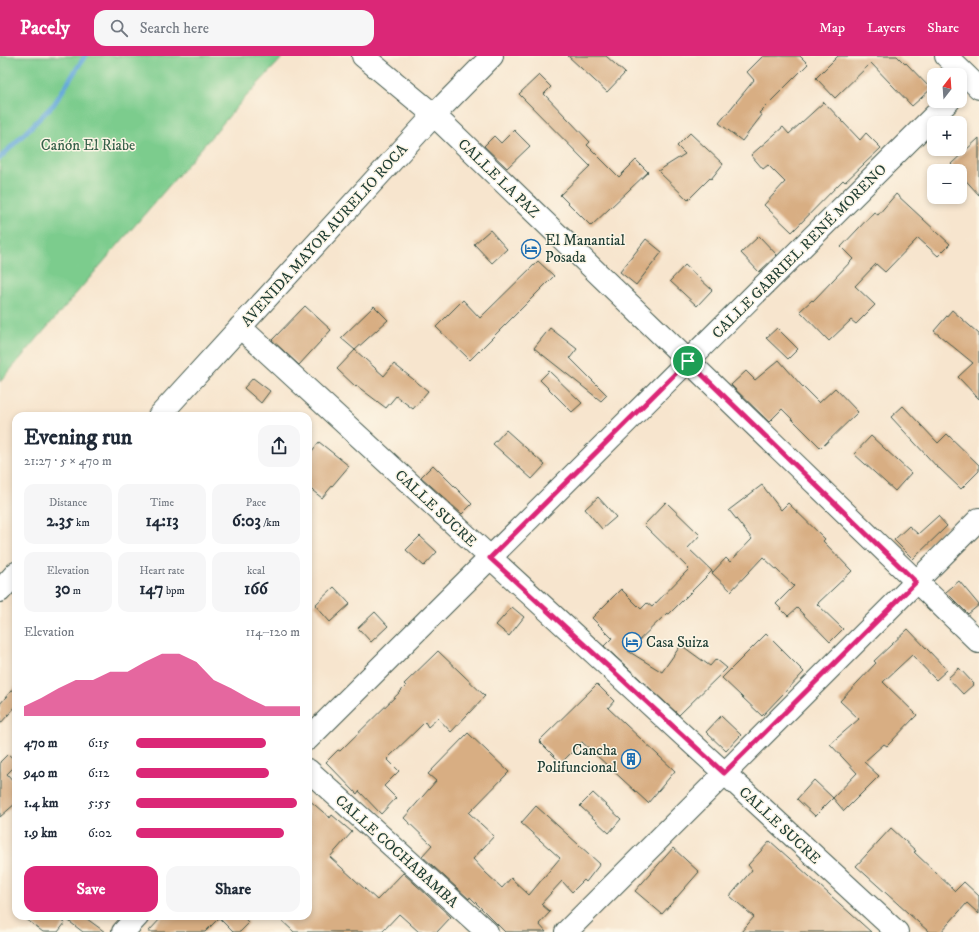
<!DOCTYPE html>
<meta charset="utf-8">
<style>
:root{--surface:#fff;--page:#f6f6f7;--text:#1f2937;--muted:#747a83;--accent:#db2777}
body{margin:0;font-family:"IM FELL DW Pica",serif;background:var(--page);color:var(--text);height:100vh;display:flex;flex-direction:column;font-size:15px;white-space:nowrap}
*{box-sizing:border-box;margin:0}
p{font-size:13px;color:var(--muted)}
.icon{flex:none;width:22px;height:22px;fill:none;stroke:currentColor;stroke-width:2;stroke-linecap:round;stroke-linejoin:round}
.map{position:relative;flex:1;overflow:hidden}
.sheet{position:absolute;left:12px;top:356px;width:300px;height:508px;display:flex;flex-direction:column;background:var(--surface);border-radius:12px;box-shadow:0 2px 6px #0003}
.sheet>*{flex:none}
.needle{width:26px;rotate:17deg}
.fabs{position:absolute;left:927px;top:12px;display:grid;gap:8px}
.fabs a{display:grid;place-items:center;width:40px;height:40px;border-radius:8px;background:var(--surface);box-shadow:0 2px 6px #0003;font-size:20px}
.pin{position:absolute;display:grid;place-items:center;width:34px;height:34px;color:#fff;margin:-17px;border:2px solid #fff;border-radius:50%;box-shadow:0 1px 4px #0007}
.round{display:grid;place-items:center;flex:none;width:42px;height:42px;border-radius:12px;background:var(--page)}
.summary{display:flex;align-items:center;justify-content:space-between;height:68px;padding:0 12px}
h1{font-size:22px;font-weight:700;line-height:30px}
.stats{display:grid;grid-template-columns:repeat(3,1fr);gap:6px;height:68px;padding:4px 12px}
.stats div{display:grid;align-content:center;border-radius:10px;background:var(--page);text-align:center}
.stats b{font-size:17px;font-weight:700}
.stats small{font-size:11px;font-weight:400}
.stats p{font-size:11px}
.chart{height:112px;padding:8px 12px}
.chart p{display:flex;justify-content:space-between}
.chart svg{width:100%;height:72px;margin-top:4px;fill:var(--accent);opacity:.7}
.cta{display:flex;gap:8px;margin-top:auto;padding:8px 12px}
.cta a{flex:1;height:46px;border-radius:12px;background:var(--accent);color:#fff;font-size:16px;font-weight:700;line-height:46px;text-align:center}
.cta a+a{background:var(--page);color:var(--text)}
ul{padding:0 12px;list-style:none;font-size:13px}
li{display:grid;grid-template-columns:64px 48px 1fr;align-items:center;height:30px}
li i{height:10px;border-radius:5px;background:var(--accent)}
header{display:flex;align-items:center;gap:24px;box-sizing:border-box;height:56px;padding:0 20px;background:var(--accent);color:#fff}
header strong{font-size:19px}
nav{display:flex;gap:22px;margin-inline-start:auto;font-size:14px}
.search{width:280px;height:36px;background:var(--page);display:flex;align-items:center;gap:10px;box-sizing:border-box;padding:0 14px;border-radius:12px;color:var(--muted);font-size:15px}
.map>svg:first-child{display:block}
</style>
<header>
<strong>Pacely</strong>
<div class="search"><svg class="icon" aria-label="search" viewBox="0 0 24 24"><circle cx="10" cy="10" r="6"/><path d="M15 15l6 6"/></svg>Search here</div>
<nav><a>Map</a><a>Layers</a><a>Share</a></nav>
</header>
<div class="map">
<svg width="979" height="876" viewBox="0 0 979 876">
<rect width="100%" height="100%" fill="#fcf5e5"/>
<filter id="ink" filterUnits="userSpaceOnUse"><feTurbulence type="fractalNoise" baseFrequency=".025" numOctaves="2"/><feDisplacementMap in="SourceGraphic" scale="8" xChannelSelector="R" yChannelSelector="G"/><feConvolveMatrix kernelMatrix="1 2 1 2 8 2 1 2 1" color-interpolation-filters="sRGB"/></filter>
<filter id="wash" filterUnits="userSpaceOnUse"><feTurbulence type="fractalNoise" baseFrequency=".012" numOctaves="4" result="noise"/><feDisplacementMap in="SourceGraphic" scale="16" xChannelSelector="R" yChannelSelector="G"/><feGaussianBlur stdDeviation="0.9" result="paint"/><feColorMatrix in="noise" values="0 0 0 0 0 0 0 0 0 0 0 0 0 0 0 0 0 1.4 0 .05"/><feComposite in="paint" operator="in"/></filter>
<g filter="url(#wash)">
<rect width="100%" height="100%" fill="#f7e5ce"/>
<path fill="#7bcc8d" stroke="#4d8460" d="M 0,0 L 284,0 L 242,45 L 0,326 Z"/>
<g fill="none" stroke-linecap="round" stroke-linejoin="round">
<path stroke="#64a9da" stroke-width="5" d="M 0,102 L 54,48 L 85,0"/>
</g>
<g id="blocks">
<path fill="#d8ae83" d="M 568,0 L 606,0 L 625,17 L 607,36 Z
M 763,0 L 800,0 L 808,8 L 759,57 L 762,59 L 742,85 L 719,67 L 754,24 L 747,16 Z
M 838,0 L 897,0 L 905,8 L 906,7 L 931,33 L 912,50 L 871,7 L 835,42 L 816,22 Z
M 539,19 L 551,31 L 544,38 L 590,86 L 587,89 L 619,121 L 636,104 L 648,116 L 591,170 L 560,139 L 590,110 L 519,38 Z
M 824,46 L 860,84 L 866,77 L 881,92 L 845,126 L 843,124 L 792,176 L 764,149 L 785,126 L 768,109 L 763,113 L 751,99 L 783,71 L 789,78 Z
M 514,74 L 530,90 L 507,112 L 484,90 L 494,80 L 501,87 Z
M 690,77 L 723,108 L 711,123 L 710,122 L 688,144 L 658,115 L 685,98 L 677,90 Z
M 979,82 L 979,139 L 960,118 L 960,115 L 957,115 L 951,108 Z
M 896,138 L 950,188 L 938,200 L 918,182 L 885,216 L 876,208 L 855,230 L 875,249 L 856,268 L 851,264 L 829,285 L 800,255 L 812,244 L 813,245 L 853,203 L 841,191 L 874,156 L 878,159 Z
M 490,174 L 507,193 L 492,207 L 474,188 Z
M 759,180 L 777,199 L 759,216 L 741,197 Z
M 646,183 L 662,196 L 636,229 L 620,216 Z
M 538,205 L 554,220 L 470,304 L 436,271 L 463,244 L 480,262 Z
M 685,209 L 712,234 L 697,250 L 670,225 Z
M 305,250 L 331,274 L 299,309 L 272,284 Z
M 374,250 L 388,264 L 355,294 L 341,282 Z
M 952,254 L 979,278 L 979,343 L 958,321 L 973,307 L 934,275 Z
M 550,272 L 577,293 L 570,302 L 607,339 L 601,345 L 534,292 Z
M 777,272 L 798,293 L 788,303 L 766,282 Z
M 355,294 L 384,320 L 394,308 L 428,335 L 413,353 L 396,340 L 386,352 L 357,330 L 356,331 L 337,313 Z
M 779,304 L 801,329 L 819,347 L 835,332 L 858,356 L 821,392 L 782,353 L 769,366 L 731,329 L 746,315 L 755,324 Z
M 549,315 L 582,347 L 572,356 L 540,324 Z
M 253,322 L 270,335 L 261,347 L 244,332 Z
M 903,350 L 938,387 L 947,378 L 979,409 L 979,415 L 961,433 L 939,412 L 938,412 L 891,361 Z
M 506,374 L 545,409 L 532,423 L 493,388 Z
M 871,380 L 911,417 L 895,435 L 854,398 Z
M 319,386 L 349,410 L 322,442 L 308,431 L 308,400 Z
M 433,409 L 472,448 L 462,458 L 421,421 Z
M 762,429 L 781,454 L 788,447 L 825,483 L 823,485 L 852,515 L 817,548 L 843,573 L 830,586 L 797,552 L 788,560 L 776,548 L 794,530 L 763,501 L 731,535 L 712,517 L 726,502 L 730,506 L 752,483 L 729,454 Z
M 598,441 L 616,461 L 602,473 L 585,453 Z
M 666,446 L 700,479 L 688,492 L 712,515 L 669,558 L 667,557 L 628,595 L 662,616 L 681,589 L 710,610 L 716,603 L 727,612 L 679,659 L 604,590 L 612,582 L 592,562 L 621,533 L 641,553 L 647,547 L 652,551 L 689,513 L 644,469 Z
M 938,460 L 947,470 L 913,503 L 894,484 L 909,470 L 918,478 Z
M 420,480 L 437,496 L 424,510 L 406,494 Z
M 959,525 L 979,549 L 968,558 L 946,536 Z
M 334,531 L 350,548 L 330,566 L 315,549 Z
M 512,551 L 524,561 L 509,580 L 496,569 Z
M 375,556 L 388,570 L 371,586 L 358,572 Z
M 908,573 L 947,614 L 936,624 L 912,599 L 883,626 L 917,659 L 887,690 L 884,688 L 864,706 L 879,720 L 844,755 L 833,742 L 857,717 L 830,688 L 859,663 L 840,645 L 876,607 L 874,605 Z
M 766,578 L 804,616 L 762,660 L 722,622 Z
M 438,595 L 485,640 L 451,676 L 438,662 L 428,671 L 425,666 L 387,703 L 399,715 L 384,730 L 396,742 L 381,758 L 359,735 L 357,738 L 326,706 L 338,694 L 340,695 L 406,630 L 404,628 Z
M 959,612 L 974,628 L 963,638 L 948,622 Z
M 597,628 L 614,645 L 608,652 L 675,715 L 648,747 L 582,686 L 561,707 L 539,685 Z
M 16,629 L 16,650 L 0,668 L 0,648 Z
M 721,660 L 741,679 L 726,695 L 706,676 Z
M 468,677 L 509,716 L 469,757 L 494,780 L 473,803 L 486,817 L 502,832 L 511,822 L 529,839 L 560,802 L 521,767 L 536,750 L 600,808 L 586,826 L 584,824 L 572,836 L 562,825 L 541,848 L 550,856 L 539,868 L 546,876 L 505,876 L 470,841 L 469,843 L 422,800 L 432,789 L 404,762 L 436,725 L 428,718 Z
M 8,698 L 16,705 L 16,709 L 7,718 L 16,728 L 16,747 L 0,761 L 0,706 Z
M 814,724 L 833,742 L 815,760 L 797,743 Z
M 593,737 L 621,763 L 609,777 L 580,750 Z
M 308,743 L 330,762 L 332,759 L 352,776 L 330,801 L 377,844 L 403,817 L 451,861 L 437,876 L 419,876 L 399,858 L 382,876 L 294,876 L 277,860 L 308,860 Z
M 891,772 L 916,795 L 914,796 L 955,835 L 964,826 L 979,840 L 979,858 L 967,847 L 941,876 L 929,876 L 856,810 Z
M 770,785 L 799,811 L 871,876 L 741,876 L 754,861 L 730,840 L 752,814 L 748,809 Z
M 673,792 L 699,816 L 662,858 L 635,835 Z
M 22,860 L 55,860 L 65,867 L 58,876 L 43,876 Z
M 62,860 L 83,860 L 105,876 L 83,876 Z
M 163,860 L 242,860 L 249,867 L 240,876 L 233,876 L 219,862 L 205,876 L 148,876 Z"/>
</g>
</g>
<g filter="url(#ink)">
<use href="#blocks" fill-opacity="0" stroke="#3f564b" stroke-width="1"/>
<g fill="none" stroke-linecap="round" stroke-linejoin="round">
<g stroke="#3f564b" stroke-width="24">
<path id="minor" d="M 363,0 L 434,59 L 979,586
M 240,271 L 897,876
M 159,360 L 434,59 L 492,0
M 0,535 L 16,517
M 308,683 L 949,45
M 308,714 L 487,876
M 123,876 L 138,860
M 566,876 L 979,463"/>
</g>
<g stroke="#3f564b" stroke-width="24">
<path id="major" d="M 946,0 L 979,32"/>
</g>
<use href="#minor" stroke="#fff" stroke-width="22"/>
<use href="#major" stroke="#fff" stroke-width="22"/>
</g>
</g>
<g fill="none" stroke-linecap="round" stroke-linejoin="round" filter="url(#ink)">
<g stroke="#fff" stroke-width="8">
<path id="route" d="M 688,305 L 916,526 L 724,717 L 490,502 Z"/>
</g>
<use href="#route" stroke="#db2777" stroke-width="5"/>
</g>
<defs>
<g id="hotel-ring" transform="scale(1)"><circle r="9.5" fill="#fcf5e5" stroke="#1f6fb2" stroke-width="1.5"/><path d="M-6-4.5h1.5V1H6V5H4.5V3h-9V5H-6ZM-4 0a1.8 1.8 0 1 1 3.6 0ZM.5 0V-2.5h3Q6-2.5 6 0Z" fill="#1f6fb2"/></g>
<g id="building-ring" transform="scale(1)"><circle r="9.5" fill="#fcf5e5" stroke="#1f6fb2" stroke-width="1.5"/><path d="M-4-6H4V6H1V3H-1V6H-4ZM-2.5-4.3h1.7v1.8h-1.7ZM.8-4.3h1.7v1.8H.8ZM-2.5-1h1.7V.8h-1.7ZM.8-1h1.7V.8H.8Z" fill="#1f6fb2"/></g>
</defs>
<g fill-rule="evenodd">
<use href="#hotel-ring" x="531" y="193"/>
<use href="#hotel-ring" x="632" y="586"/>
<use href="#building-ring" x="631" y="703"/>
</g>
<g text-anchor="middle" stroke-width="3" stroke-linejoin="round" paint-order="stroke">
<g font-size="15" fill="#36614a" stroke="#fcf5e5">
<text x="88" y="94">Cañón El Riabe</text>
</g>
<g font-size="15" fill="#1f3d34" stroke="#fcf5e5">
<text transform="translate(499 122) rotate(44)" y="5">CALLE LA PAZ</text>
<text transform="translate(324 179) rotate(-48)" y="5">AVENIDA MAYOR AURELIO ROCA</text>
<text transform="translate(799 195) rotate(-45)" y="5">CALLE GABRIEL RENÉ MORENO</text>
<text transform="translate(436 452) rotate(43)" y="5">CALLE SUCRE</text>
<text transform="translate(780 769) rotate(43)" y="5">CALLE SUCRE</text>
<text transform="translate(397 795) rotate(42)" y="5">CALLE COCHABAMBA</text>
</g>
<g font-size="15" fill="#1f3d34" stroke="#fcf5e5" text-anchor="start">
<text x="545" y="189">El Manantial<tspan x="545" dy="17">Posada</tspan></text>
<text x="646" y="591">Casa Suiza</text>
<text x="617" y="699" text-anchor="end">Cancha<tspan x="617" dy="17">Polifuncional</tspan></text>
</g>
</g>
</svg>
<div class="fabs">
<a><svg class="needle" viewBox="-14 -14 28 28"><path d="M0-13l5 13h-10z" fill="#e53935"/><path d="M0 13l5-13h-10z" fill="#747a83"/></svg></a>
<a>+</a>
<a>−</a>
</div>
<div class="pin" style="left:688px;top:305px;background:#1e9e55"><svg class="icon" aria-label="arrive" viewBox="0 0 24 24"><path d="M6 21V4h12l-3 4 3 4H6"/></svg></div>
<section class="sheet">
<div class="summary"><div><h1>Evening run</h1><p>21:27 · 5 × 470 m</p></div><a class="round"><svg class="icon" aria-label="share" viewBox="0 0 24 24"><path d="M12 15V3M7 8l5-5 5 5M5 13v7h14v-7"/></svg></a></div>
<div class="stats">
<div><p>Distance</p><b>2.35<small> km</small></b></div>
<div><p>Time</p><b>14:13</b></div>
<div><p>Pace</p><b>6:03<small> /km</small></b></div>
</div>
<div class="stats">
<div><p>Elevation</p><b>30<small> m</small></b></div>
<div><p>Heart rate</p><b>147<small> bpm</small></b></div>
<div><p>kcal</p><b>166</b></div>
</div>
<div class="chart"><p><span>Elevation</span>114–120 m</p>
<svg viewBox="0 0 160 44" preserveAspectRatio="none"><path d="M0 44V38L10 33L20 27L30 22L40 22L50 17L60 17L70 11L80 6L90 6L100 11L110 22L120 27L130 33L140 38L150 38L160 38V44z"/></svg>
</div>
<ul>
<li><b>470 m</b>6:15<i style="width:79%"></i></li>
<li><b>940 m</b>6:12<i style="width:81%"></i></li>
<li><b>1.4 km</b>5:55<i style="width:98%"></i></li>
<li><b>1.9 km</b>6:02<i style="width:90%"></i></li>
</ul>
<div class="cta"><a>Save</a><a>Share</a></div>
</section>
</div>
